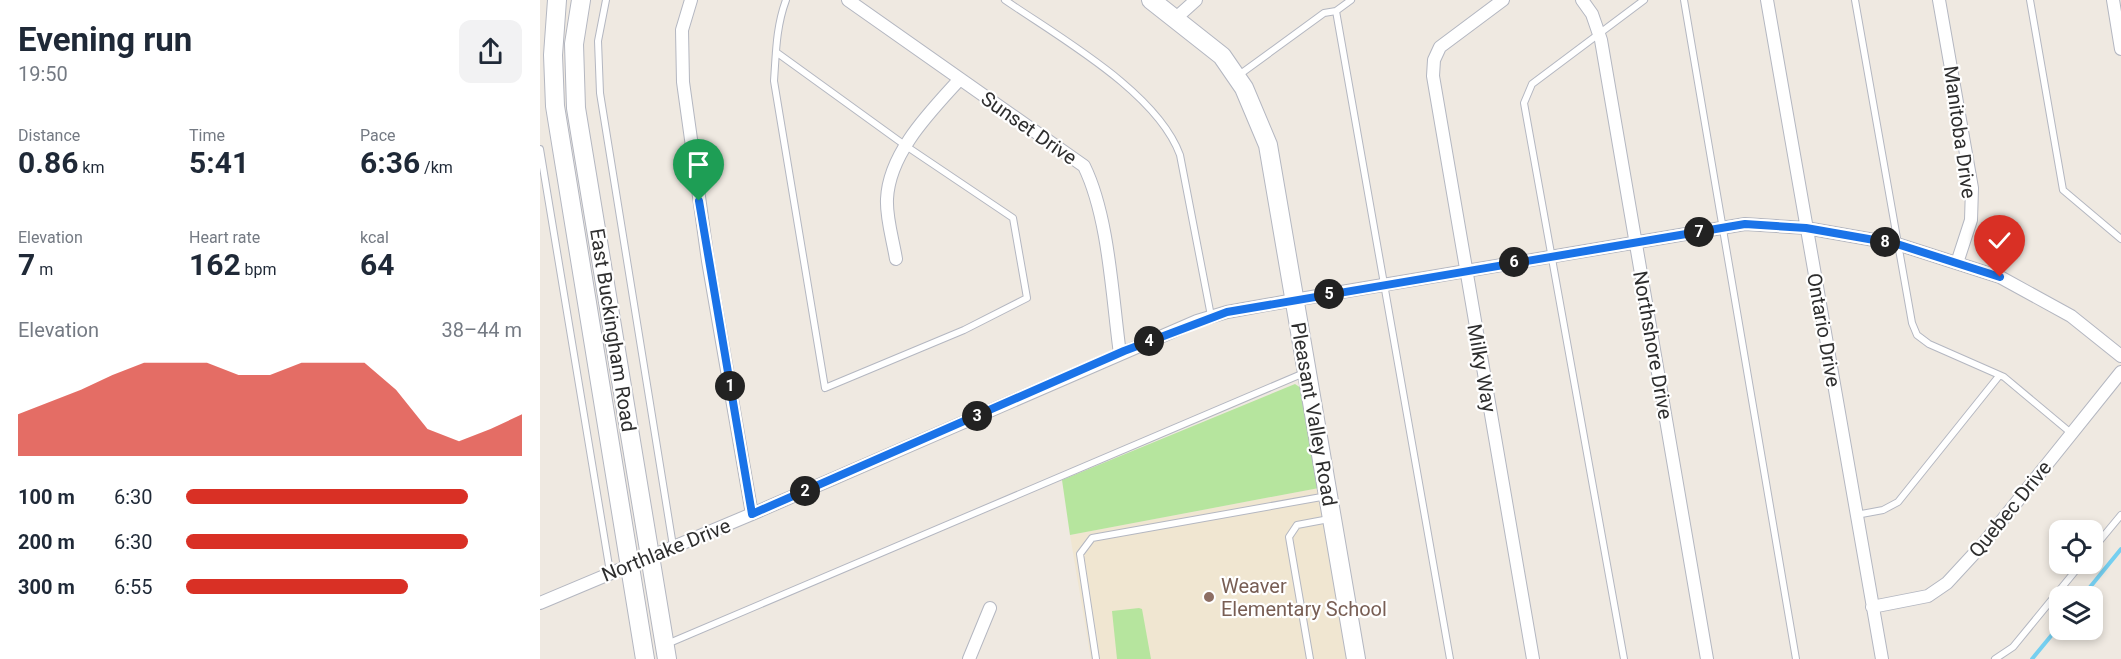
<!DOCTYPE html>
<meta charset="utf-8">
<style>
:root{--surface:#fff;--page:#f2f2f3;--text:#1f2937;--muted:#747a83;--accent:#d93025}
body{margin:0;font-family:Roboto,sans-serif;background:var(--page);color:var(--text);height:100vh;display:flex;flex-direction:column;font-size:22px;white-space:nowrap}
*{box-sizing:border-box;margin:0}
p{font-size:20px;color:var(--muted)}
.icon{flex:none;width:33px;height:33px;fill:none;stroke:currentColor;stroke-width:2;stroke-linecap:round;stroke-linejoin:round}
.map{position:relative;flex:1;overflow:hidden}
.details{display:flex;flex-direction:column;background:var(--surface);width:540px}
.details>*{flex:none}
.controls{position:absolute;left:1509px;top:520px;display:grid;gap:12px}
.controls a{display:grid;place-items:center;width:54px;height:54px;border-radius:12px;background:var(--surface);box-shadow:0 3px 9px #0003;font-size:30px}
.pin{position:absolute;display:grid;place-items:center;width:51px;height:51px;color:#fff;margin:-62px -26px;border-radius:50% 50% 50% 0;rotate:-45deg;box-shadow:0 0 6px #0007}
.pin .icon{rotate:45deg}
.km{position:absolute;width:30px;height:30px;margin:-15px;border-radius:50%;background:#222;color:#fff;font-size:16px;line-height:30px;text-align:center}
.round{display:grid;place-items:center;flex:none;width:63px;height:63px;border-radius:12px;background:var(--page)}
.summary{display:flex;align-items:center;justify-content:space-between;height:102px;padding:0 18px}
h1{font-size:33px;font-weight:700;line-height:45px}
.figures{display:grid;grid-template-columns:repeat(3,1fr);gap:9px;height:102px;padding:6px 18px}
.figures div{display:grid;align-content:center}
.figures b{font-size:30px;font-weight:700}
.figures small{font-size:16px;font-weight:400}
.figures p{font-size:16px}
.chart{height:168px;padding:12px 18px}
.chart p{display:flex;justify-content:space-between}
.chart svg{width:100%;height:108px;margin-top:6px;fill:var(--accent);opacity:.7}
ul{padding:0 18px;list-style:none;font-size:20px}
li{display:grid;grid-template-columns:96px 72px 1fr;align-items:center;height:45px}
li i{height:15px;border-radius:8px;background:var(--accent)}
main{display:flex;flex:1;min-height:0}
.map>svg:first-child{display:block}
</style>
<main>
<section class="details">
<div class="summary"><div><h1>Evening run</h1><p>19:50</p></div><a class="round"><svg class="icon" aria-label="share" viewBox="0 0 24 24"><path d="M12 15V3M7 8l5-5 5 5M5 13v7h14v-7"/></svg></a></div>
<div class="figures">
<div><p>Distance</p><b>0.86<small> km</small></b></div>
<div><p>Time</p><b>5:41</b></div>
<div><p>Pace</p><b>6:36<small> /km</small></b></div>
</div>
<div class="figures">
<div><p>Elevation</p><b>7<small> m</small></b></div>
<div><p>Heart rate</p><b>162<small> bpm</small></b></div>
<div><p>kcal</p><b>64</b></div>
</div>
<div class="chart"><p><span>Elevation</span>38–44 m</p>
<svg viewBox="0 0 160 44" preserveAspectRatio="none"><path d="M0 44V27L10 22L20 17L30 11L40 6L50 6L60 6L70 11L80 11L90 6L100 6L110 6L120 17L130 33L140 38L150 33L160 27V44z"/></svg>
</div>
<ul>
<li><b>100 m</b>6:30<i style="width:84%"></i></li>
<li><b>200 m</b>6:30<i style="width:84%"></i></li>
<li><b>300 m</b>6:55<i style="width:66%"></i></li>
</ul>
</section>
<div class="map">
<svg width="1581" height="659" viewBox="0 0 1581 659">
<rect width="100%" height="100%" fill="#efe9e1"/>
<path fill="#f0e6d1" d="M 779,488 L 808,659 L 551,659 L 530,535 Z"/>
<path fill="#b6e59e" d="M 755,384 L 761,388 L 779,488 L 530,535 L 522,480 Z
M 599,608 L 602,609 L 611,659 L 577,659 L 572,611 Z"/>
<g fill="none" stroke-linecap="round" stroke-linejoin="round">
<path stroke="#75cff0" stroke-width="4" d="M 1542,597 L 1581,549
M 1492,659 L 1520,625"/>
<g stroke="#b4b7c1" stroke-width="8">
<path id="lane" d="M 66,0 L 58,41 L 60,93 L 133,546
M 465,0 C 520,38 617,92 640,155 L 671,316
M 1144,0 L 1256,659
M 1315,0 L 1372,323 L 1377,335 L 1389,344 L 1464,377 L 1531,433
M 1490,0 L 1523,190 L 1581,239
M 796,11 L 910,659
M 236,52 L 366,146 L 473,218 L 487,298 L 424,330 L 285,388 L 234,81 C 236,53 236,27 246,0
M 699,75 L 784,13 L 796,11 L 811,0
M 0,149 L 70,572
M 1316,515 L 1343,510 L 1358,502 L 1459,376
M 1552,550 L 1581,515
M 127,644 L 764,373
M 556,659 L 540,554 L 552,538 L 787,496
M 770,659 L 749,537 L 757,525 L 789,519
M 1084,659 L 984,103 L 992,84 L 1104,0
M 1455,659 L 1473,647 L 1541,564"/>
</g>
<g stroke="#b4b7c1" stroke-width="14">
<path id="street" d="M 151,0 L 142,30 L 143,82 L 168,261 L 212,514
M 308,0 L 544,166 C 569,217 572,296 580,354
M 963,0 L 900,47 L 894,60 L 893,76 L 993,659
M 1042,0 L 1052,14 L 1061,40 L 1167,659
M 1227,0 L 1342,659
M 1399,0 L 1432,188 L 1431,220 L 1417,263
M 1573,0 L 1581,49
M 636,18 L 656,0
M 356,259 C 353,240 346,218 347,199 C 349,153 390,112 419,80
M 0,603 L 212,514 L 657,321 L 687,312 L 754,300 L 1205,224 L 1266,228 L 1357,244 L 1460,277 L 1531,316 L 1581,356
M 1332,607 L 1388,596 L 1407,583 L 1443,544 L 1581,372
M 429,659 L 450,608"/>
</g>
<g stroke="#b4b7c1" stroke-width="20">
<path id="secondary" d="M 17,0 L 13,55 L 15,106 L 105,659
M 41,0 L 34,44 L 36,108 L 127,659
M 611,0 L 682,56 L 704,88 L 728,145 L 816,659"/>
</g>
<use href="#lane" stroke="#fff" stroke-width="6"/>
<use href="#street" stroke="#fff" stroke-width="12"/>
<use href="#secondary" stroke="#fff" stroke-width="18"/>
</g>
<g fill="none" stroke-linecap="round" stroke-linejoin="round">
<g stroke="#fff" stroke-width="12">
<path id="route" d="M 159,201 L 212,514 L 584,351 L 687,312 L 1205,224 L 1266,228 L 1357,244 L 1460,277"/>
</g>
<use href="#route" stroke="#1a73e8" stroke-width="8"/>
</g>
<circle fill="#8d6e63" stroke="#fff" stroke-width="2" cx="669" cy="597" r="6"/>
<g text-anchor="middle" stroke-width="4.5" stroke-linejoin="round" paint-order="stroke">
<g font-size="20" fill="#2e2e2e" stroke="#fff">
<text transform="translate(489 128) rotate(35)" y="7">Sunset Drive</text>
<text transform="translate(1420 132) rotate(82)" y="7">Manitoba Drive</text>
<text transform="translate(73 330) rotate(81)" y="7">East Buckingham Road</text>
<text transform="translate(1284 330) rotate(80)" y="7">Ontario Drive</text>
<text transform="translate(1113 345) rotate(80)" y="7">Northshore Drive</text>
<text transform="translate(942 368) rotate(80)" y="7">Milky Way</text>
<text transform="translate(774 414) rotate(80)" y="7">Pleasant Valley Road</text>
<text transform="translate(1470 509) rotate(-51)" y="7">Quebec Drive</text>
<text transform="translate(126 550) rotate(-22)" y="7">Northlake Drive</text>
</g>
<g font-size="20" fill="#785e54" stroke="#fff" text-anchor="start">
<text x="681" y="593">Weaver<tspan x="681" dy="23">Elementary School</tspan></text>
</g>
</g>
</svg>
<div class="controls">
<a><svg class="icon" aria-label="locate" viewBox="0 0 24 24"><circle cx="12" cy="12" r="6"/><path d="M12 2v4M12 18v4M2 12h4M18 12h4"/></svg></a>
<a><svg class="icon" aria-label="layers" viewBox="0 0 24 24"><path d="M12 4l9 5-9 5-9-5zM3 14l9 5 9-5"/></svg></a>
</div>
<div class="pin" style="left:159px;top:201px;background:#1e9e55"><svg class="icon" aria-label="arrive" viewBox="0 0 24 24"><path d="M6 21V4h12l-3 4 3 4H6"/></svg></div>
<div class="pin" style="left:1460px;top:277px;background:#d93025"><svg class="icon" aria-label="check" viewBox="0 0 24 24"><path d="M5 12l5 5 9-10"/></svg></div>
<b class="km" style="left:190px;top:386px">1</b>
<b class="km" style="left:265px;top:491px">2</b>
<b class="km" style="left:437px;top:416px">3</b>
<b class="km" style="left:609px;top:341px">4</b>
<b class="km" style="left:789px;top:294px">5</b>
<b class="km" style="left:974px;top:262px">6</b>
<b class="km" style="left:1159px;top:232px">7</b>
<b class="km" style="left:1345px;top:242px">8</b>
</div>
</main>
